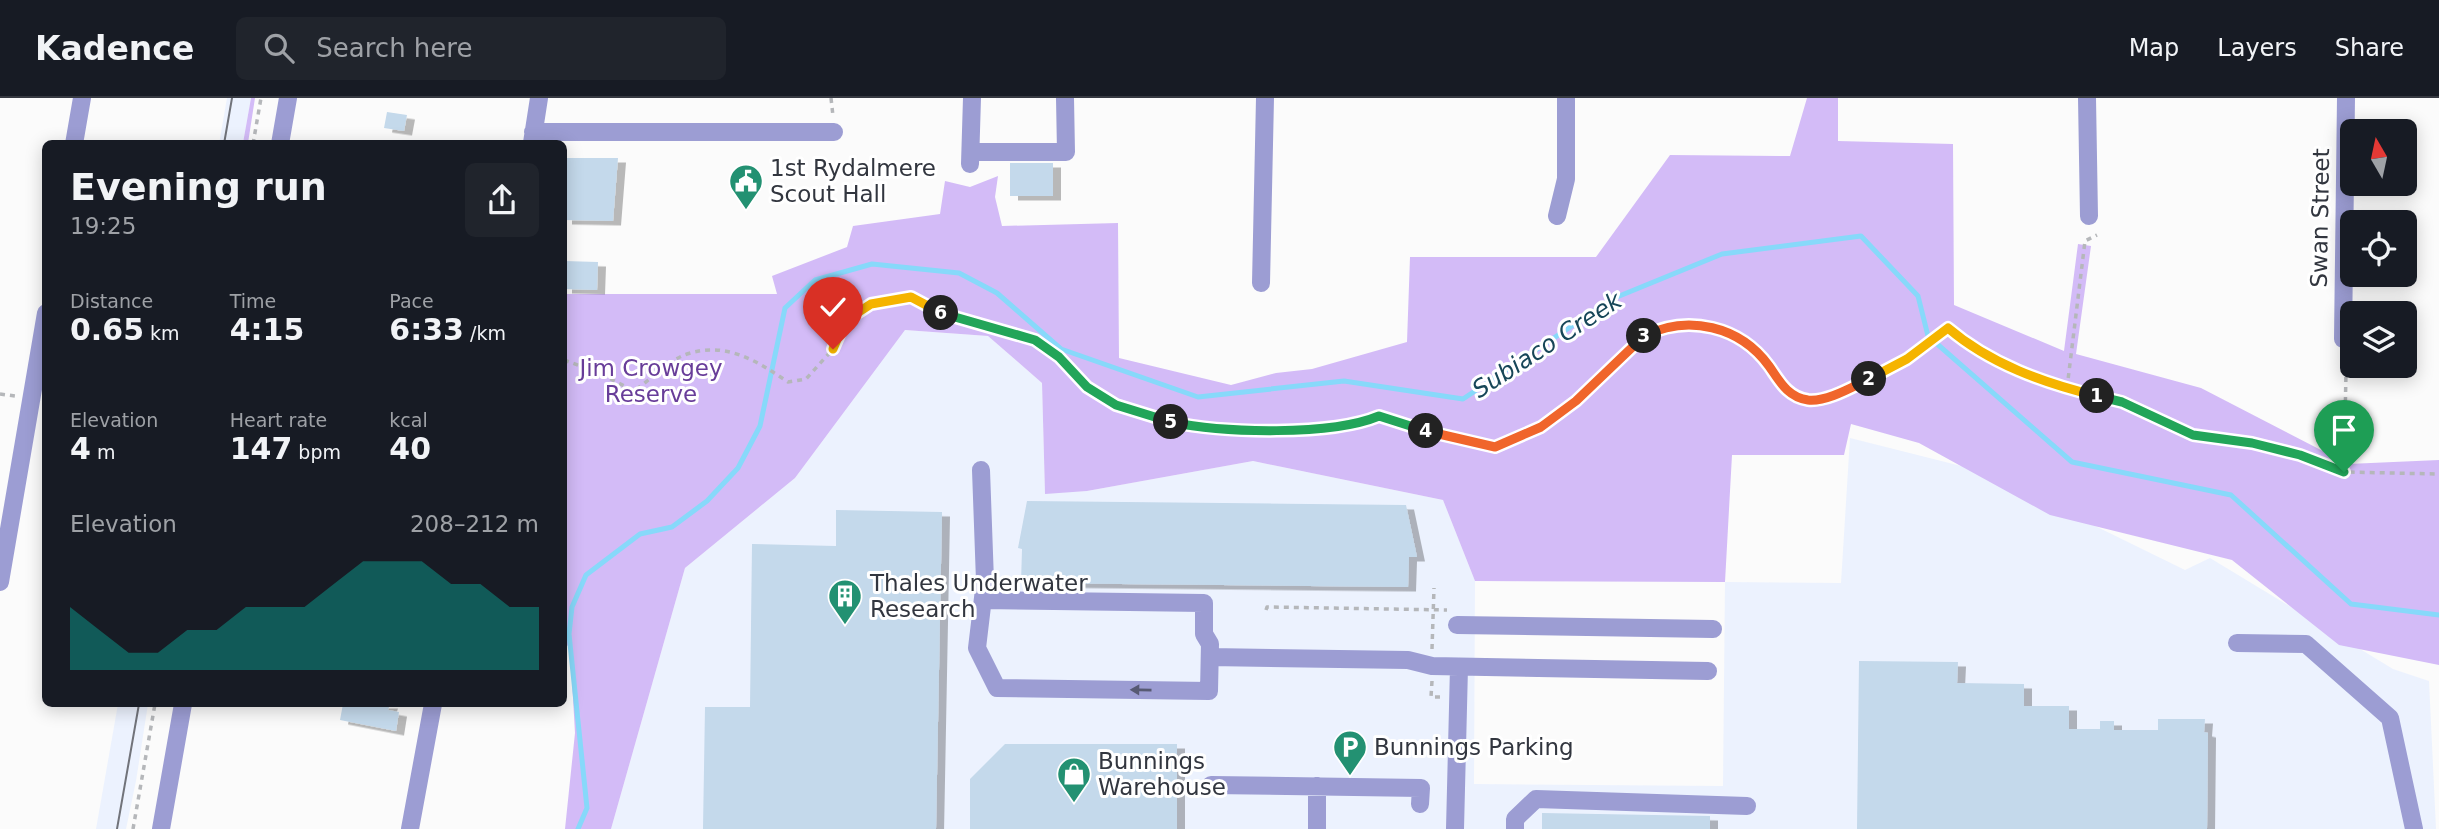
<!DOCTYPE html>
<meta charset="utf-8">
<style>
:root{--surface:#171b24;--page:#20242c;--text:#f1f3f6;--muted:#9ea1a6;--line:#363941;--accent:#0f766e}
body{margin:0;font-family:"DejaVu Sans",sans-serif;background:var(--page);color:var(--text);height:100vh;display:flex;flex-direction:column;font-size:26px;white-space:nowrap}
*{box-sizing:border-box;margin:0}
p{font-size:23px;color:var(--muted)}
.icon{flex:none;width:38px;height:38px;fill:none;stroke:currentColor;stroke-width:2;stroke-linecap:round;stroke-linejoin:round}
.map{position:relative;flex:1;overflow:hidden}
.details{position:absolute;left:42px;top:42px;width:525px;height:567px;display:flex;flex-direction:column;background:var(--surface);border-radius:10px;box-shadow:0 4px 18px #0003}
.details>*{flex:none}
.needle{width:46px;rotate:351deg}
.controls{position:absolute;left:2340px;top:21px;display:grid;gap:14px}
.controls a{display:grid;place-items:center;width:77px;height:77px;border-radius:10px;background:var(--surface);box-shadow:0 4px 18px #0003;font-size:35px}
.pin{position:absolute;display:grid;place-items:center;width:60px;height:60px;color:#fff;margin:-72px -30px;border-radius:50% 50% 50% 0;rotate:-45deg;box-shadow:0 0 7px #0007}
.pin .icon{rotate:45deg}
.km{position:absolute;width:35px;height:35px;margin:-18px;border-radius:50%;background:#222;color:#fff;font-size:19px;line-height:35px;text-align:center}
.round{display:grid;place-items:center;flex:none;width:74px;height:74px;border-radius:10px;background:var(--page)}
.overview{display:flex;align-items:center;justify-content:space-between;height:119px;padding:0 28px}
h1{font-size:38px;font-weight:800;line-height:52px}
.metrics{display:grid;grid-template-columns:repeat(3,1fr);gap:10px;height:119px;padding:7px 28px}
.metrics div{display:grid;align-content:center}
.metrics b{font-size:30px;font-weight:800}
.metrics small{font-size:19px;font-weight:400}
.metrics p{font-size:19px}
.chart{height:196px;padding:14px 28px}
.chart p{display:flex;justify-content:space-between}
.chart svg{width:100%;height:126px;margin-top:7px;fill:var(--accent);opacity:.7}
header{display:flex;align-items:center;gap:42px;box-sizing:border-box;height:98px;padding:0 35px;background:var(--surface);border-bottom:2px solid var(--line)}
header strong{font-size:33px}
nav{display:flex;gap:38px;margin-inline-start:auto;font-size:24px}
.search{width:490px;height:63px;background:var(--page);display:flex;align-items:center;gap:18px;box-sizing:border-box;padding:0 24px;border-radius:10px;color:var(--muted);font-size:26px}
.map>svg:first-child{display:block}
</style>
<header>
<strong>Kadence</strong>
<div class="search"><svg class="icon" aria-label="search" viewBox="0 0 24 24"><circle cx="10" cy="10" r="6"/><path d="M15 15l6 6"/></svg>Search here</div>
<nav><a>Map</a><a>Layers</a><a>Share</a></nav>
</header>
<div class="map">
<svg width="2439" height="731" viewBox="0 0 2439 731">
<defs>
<filter id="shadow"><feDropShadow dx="8" dy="4.5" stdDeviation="0" flood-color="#0004"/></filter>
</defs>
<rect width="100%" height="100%" fill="#fbfbfb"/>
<path fill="#ecf2fe" d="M 227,0 L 251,0 L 243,45 L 219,46 Z
M 905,232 L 988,238 L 1042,285 L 1045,395 L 1087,393 L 1253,363 L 1443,402 L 1475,483 L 1474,686 L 1723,688 L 1725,484 L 1841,485 L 1850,340 L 1985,374 L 2185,472 L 2210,460 L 2393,571 L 2429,583 L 2436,731 L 611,731 L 685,470 L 795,380 Z
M 118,606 L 148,606 L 136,683 L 126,731 L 96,731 Z"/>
<path fill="#d3bbf7" d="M 251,0 L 255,0 L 248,45 L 243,45 Z
M 1807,0 L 1838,0 L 1838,43 L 1953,46 L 1954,207 L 2064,253 L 2078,146 L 2091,148 L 2076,256 L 2201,290 L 2348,366 L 2439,362 L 2439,567 L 2339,547 L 2232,462 L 2050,417 L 1919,345 L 1851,326 L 1844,357 L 1732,357 L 1725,484 L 1475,483 L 1443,402 L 1253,363 L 1087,393 L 1045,396 L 1042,285 L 988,238 L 905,232 L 795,380 L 685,470 L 611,731 L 565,731 L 575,635 L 570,548 L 564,547 L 564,196 L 777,196 L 772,178 L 847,149 L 853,128 L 940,116 L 945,83 L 970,89 L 998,78 L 995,99 L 1002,128 L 1118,125 L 1119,260 L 1231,287 L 1276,275 L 1312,271 L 1407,244 L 1410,159 L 1596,159 L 1670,57 L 1790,58 Z"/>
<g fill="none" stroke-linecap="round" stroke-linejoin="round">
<path stroke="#87d9fa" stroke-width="5" d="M 578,731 L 587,710 L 569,536 L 572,509 L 586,477 L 640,436 L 672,429 L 707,403 L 738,370 L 760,328 L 785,210 L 815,182 L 872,166 L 959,175 L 997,195 L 1061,251 L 1198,299 L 1344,283 L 1463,301 L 1612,201 L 1722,156 L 1861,138 L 1918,198 L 1928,238 L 2072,364 L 2231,397 L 2351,506 L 2439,517"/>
</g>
<path fill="#c4d9eb" filter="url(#shadow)" d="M 387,14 L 407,17 L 404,33 L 384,30 Z
M 564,60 L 618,60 L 613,123 L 564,122 Z
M 1010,65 L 1053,65 L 1053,98 L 1010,98 Z
M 564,163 L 598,164 L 597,192 L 564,191 Z
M 1027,403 L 1406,407 L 1417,459 L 1409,459 L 1408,489 L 1021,485 L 1022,451 L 1018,450 Z
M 836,412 L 942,414 L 936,731 L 703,731 L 705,609 L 750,609 L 752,446 L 836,448 Z
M 1859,563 L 1958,564 L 1957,585 L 2024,586 L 2024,608 L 2069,608 L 2069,631 L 2100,631 L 2100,623 L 2114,623 L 2114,632 L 2158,632 L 2158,621 L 2205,621 L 2204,634 L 2208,635 L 2207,731 L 1857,731 Z
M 343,606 L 390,606 L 388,612 L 399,614 L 396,633 L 340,622 Z
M 1005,646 L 1177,646 L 1177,731 L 970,731 L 970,681 Z
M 1542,715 L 1710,718 L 1710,731 L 1542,731 Z"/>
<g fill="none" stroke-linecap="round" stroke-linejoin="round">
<path stroke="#b5b7ba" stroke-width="3.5" stroke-dasharray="5 5" stroke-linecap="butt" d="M 831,0 L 833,18
M 253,46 L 261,0
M 564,262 L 599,275 L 634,293 C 650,282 669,262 687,256 C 726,243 757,263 788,284 L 806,281 L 833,251 L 845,223 L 871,206 L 911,199 L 946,218 L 1035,242 L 1059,259 L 1087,289 L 1116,307 L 1174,324 L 1222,332 L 1303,330 L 1360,326 L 1379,318 C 1405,325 1473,354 1496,349 C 1526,342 1556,320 1578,301 C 1606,275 1637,229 1678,227 C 1715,225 1742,236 1766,265 C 1773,272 1776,285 1784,291 C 1788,294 1802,301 1808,302 C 1844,305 1919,252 1948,230 L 1992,260 L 2051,287 L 2122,304 L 2193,337 L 2252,345 L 2300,357 L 2344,374 L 2439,376
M 2067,290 L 2085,143 L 2097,137
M 0,296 L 15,298
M 2344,374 L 2346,274 L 2356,268
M 1266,512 L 1267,509 L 1447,512
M 1432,551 L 1434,490
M 1432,583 L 1431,599 L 1443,599
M 133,731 L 155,606"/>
<path stroke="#9c9dd3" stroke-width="18" d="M 2087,0 L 2089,118
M 533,34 L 834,34
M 532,45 L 539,0
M 74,46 L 82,0
M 280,46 L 288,0
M 971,54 L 1066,54 L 1065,0
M 970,66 L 972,0
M 1557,118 L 1566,81 L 1566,0
M 1261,185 L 1265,0
M 2343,241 L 2346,0
M 981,372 L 985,483 L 977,550 L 997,590 L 1209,593 L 1210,546 L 1204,536 L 1204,505 L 984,502
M 0,484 L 46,215
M 1457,527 L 1713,531
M 2237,545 L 2306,546 L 2390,620 L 2414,731
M 1210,559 L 1408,562 L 1432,568 L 1708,573
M 1211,687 L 1421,690 L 1420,706
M 161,731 L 183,606
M 410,731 L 433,606
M 1317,731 L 1317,688
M 1455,731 L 1459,569
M 1515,731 L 1515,721 L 1536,701 L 1747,708"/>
<path stroke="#71737a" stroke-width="2" d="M 224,46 L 232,0
M 117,731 L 139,606"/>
</g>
<defs><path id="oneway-solid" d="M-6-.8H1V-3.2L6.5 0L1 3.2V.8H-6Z" transform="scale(1.75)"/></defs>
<use fill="#575a73" href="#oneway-solid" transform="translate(1141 592) rotate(-179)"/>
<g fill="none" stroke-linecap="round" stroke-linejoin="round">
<g stroke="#fff" stroke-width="14">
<path id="split-1" d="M 2097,298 L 2122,304 L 2193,337 L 2252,345 L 2300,357 L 2344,374"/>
</g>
<g stroke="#fff" stroke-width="14">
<path id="split-2" d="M 1869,281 L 1907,261 L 1948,230 C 1990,266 2044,285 2097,298"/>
</g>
<g stroke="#fff" stroke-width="14">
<path id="split-3" d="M 1644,238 C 1688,216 1740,228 1769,268 C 1779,282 1787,299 1808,302 C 1827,304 1852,289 1869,281"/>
</g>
<g stroke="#fff" stroke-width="14">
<path id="split-4" d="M 1426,333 L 1495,349 L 1541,329 L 1576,303 L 1644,238"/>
</g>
<g stroke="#fff" stroke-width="14">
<path id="split-5" d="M 1171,324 C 1223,335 1331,338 1379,318 L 1426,333"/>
</g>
<g stroke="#fff" stroke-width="14">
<path id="split-6" d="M 941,215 L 1035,242 L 1059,259 L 1087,289 L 1116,307 L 1171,324"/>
</g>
<g stroke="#fff" stroke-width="14">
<path id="split-7" d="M 833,251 L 845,223 L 871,206 L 911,199 L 941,215"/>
</g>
<use href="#split-1" stroke="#22a559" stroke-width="9"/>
<use href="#split-2" stroke="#f5b400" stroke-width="9"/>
<use href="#split-3" stroke="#f0652b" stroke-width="9"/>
<use href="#split-4" stroke="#f0652b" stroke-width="9"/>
<use href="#split-5" stroke="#22a559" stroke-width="9"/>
<use href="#split-6" stroke="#22a559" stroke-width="9"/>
<use href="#split-7" stroke="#f5b400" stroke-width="9"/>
</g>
<defs>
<g id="civic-pin" transform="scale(1.75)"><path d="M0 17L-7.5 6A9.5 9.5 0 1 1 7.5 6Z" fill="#239172" stroke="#fff"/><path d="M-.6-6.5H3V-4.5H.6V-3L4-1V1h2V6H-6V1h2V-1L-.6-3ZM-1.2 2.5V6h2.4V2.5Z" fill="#fff"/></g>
<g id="building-pin" transform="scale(1.75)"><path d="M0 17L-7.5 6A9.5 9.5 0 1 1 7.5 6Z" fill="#239172" stroke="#fff"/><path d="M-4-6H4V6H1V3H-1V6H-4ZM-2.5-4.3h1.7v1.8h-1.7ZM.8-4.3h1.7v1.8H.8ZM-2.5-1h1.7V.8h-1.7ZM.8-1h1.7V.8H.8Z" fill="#fff"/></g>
<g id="parking-pin" transform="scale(1.75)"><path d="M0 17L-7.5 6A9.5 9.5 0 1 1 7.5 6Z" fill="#239172" stroke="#fff"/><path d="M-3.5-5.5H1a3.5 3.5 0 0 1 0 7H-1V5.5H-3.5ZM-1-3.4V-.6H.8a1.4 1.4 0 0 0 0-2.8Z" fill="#fff"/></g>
<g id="shop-pin" transform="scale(1.75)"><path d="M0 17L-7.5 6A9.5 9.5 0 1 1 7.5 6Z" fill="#239172" stroke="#fff"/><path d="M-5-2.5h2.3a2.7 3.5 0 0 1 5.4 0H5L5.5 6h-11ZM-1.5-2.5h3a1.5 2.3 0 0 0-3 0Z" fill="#fff"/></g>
</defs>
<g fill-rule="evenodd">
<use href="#civic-pin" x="746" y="83"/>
<use href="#building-pin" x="845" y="498"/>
<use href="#parking-pin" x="1350" y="649"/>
<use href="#shop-pin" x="1074" y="676"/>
</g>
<g text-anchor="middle" stroke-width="6" stroke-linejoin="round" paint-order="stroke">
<g font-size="23" fill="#32363f" stroke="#fff" text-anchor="start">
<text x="770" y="78">1st Rydalmere<tspan x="770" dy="26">Scout Hall</tspan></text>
<text x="870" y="493">Thales Underwater<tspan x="870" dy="26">Research</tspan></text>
<text x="1374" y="657">Bunnings Parking</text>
<text x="1098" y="671">Bunnings<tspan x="1098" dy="26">Warehouse</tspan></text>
</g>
<g font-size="23" fill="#32363f" stroke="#fff">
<text transform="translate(2320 120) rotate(-89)" y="8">Swan Street</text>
</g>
<g font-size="23" fill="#683d99" stroke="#fff">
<text x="651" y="278">Jim Crowgey<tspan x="651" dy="26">Reserve</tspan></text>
</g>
<g font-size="24" font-style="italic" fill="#174658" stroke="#fff">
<text transform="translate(1547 247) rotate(-33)" y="8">Subiaco Creek</text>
</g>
</g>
</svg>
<div class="controls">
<a><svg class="needle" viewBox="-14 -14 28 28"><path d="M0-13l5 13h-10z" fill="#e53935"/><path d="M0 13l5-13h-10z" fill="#9ea1a6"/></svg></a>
<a><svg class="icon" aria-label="locate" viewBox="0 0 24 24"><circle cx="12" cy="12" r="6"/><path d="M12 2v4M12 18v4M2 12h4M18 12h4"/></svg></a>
<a><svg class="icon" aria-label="layers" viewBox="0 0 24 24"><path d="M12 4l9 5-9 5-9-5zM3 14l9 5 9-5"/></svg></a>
</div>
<div class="pin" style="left:2344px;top:374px;background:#1e9e55"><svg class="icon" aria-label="arrive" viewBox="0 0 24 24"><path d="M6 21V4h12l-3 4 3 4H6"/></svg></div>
<div class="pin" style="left:833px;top:251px;background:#d93025"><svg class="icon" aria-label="check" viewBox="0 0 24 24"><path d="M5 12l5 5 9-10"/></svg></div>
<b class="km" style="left:2097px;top:298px">1</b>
<b class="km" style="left:1869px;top:281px">2</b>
<b class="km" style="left:1644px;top:238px">3</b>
<b class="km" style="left:1426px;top:333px">4</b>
<b class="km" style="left:1171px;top:324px">5</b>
<b class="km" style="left:941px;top:215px">6</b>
<section class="details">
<div class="overview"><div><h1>Evening run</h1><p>19:25</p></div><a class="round"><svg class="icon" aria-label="share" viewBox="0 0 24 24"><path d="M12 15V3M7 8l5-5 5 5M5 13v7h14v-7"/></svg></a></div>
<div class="metrics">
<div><p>Distance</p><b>0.65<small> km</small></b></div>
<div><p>Time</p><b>4:15</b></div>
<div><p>Pace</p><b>6:33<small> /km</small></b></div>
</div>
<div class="metrics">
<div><p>Elevation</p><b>4<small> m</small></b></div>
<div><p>Heart rate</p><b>147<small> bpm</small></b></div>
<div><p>kcal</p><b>40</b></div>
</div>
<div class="chart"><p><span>Elevation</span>208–212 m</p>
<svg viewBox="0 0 160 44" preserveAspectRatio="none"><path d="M0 44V22L10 30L20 38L30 38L40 30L50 30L60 22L70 22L80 22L90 14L100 6L110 6L120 6L130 14L140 14L150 22L160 22V44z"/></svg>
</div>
</section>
</div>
